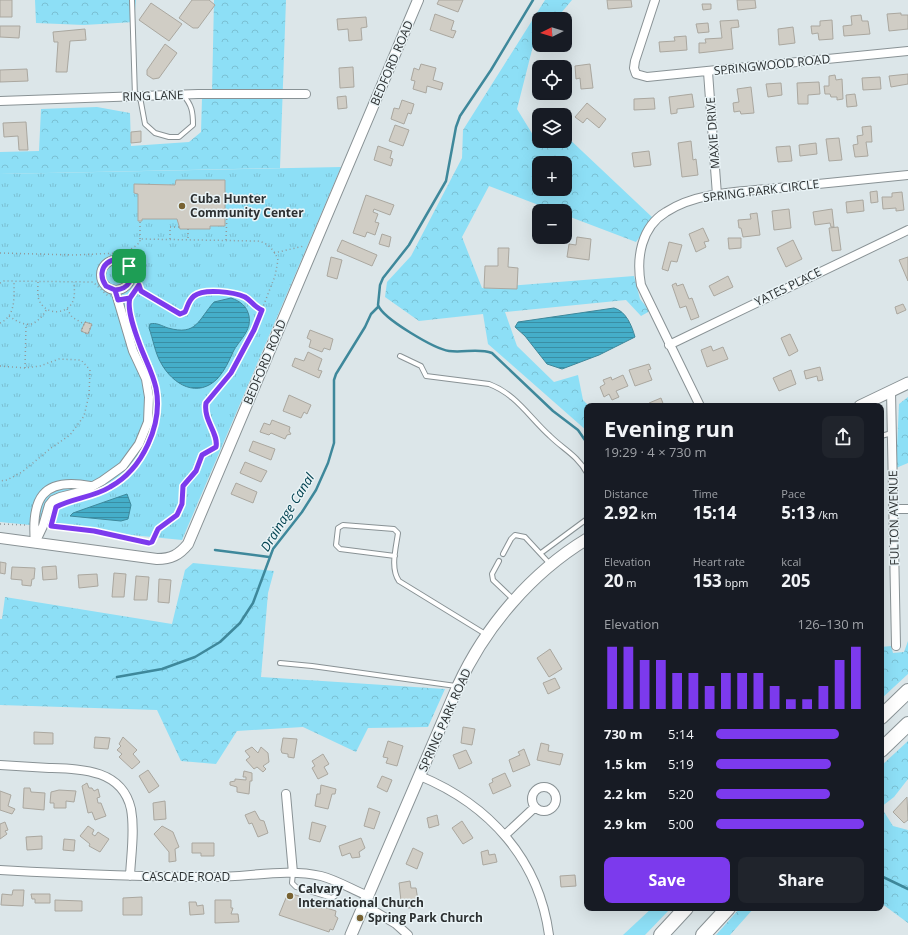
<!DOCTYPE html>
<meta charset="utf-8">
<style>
:root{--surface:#171b24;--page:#20242c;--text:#f1f3f6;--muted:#9ea1a6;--accent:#7c3aed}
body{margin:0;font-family:"Open Sans",sans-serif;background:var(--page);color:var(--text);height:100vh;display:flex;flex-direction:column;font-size:15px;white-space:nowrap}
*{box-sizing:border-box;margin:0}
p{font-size:13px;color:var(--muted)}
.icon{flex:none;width:22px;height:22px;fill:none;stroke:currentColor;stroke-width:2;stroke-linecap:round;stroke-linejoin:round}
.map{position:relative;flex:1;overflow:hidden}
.panel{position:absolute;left:584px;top:403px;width:300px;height:508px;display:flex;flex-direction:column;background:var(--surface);border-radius:8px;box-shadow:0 4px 16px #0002}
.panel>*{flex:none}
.needle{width:26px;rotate:265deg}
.controls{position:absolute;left:532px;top:12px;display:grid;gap:8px}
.controls a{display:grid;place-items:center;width:40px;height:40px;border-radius:8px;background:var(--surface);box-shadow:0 4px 16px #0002;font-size:20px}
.pin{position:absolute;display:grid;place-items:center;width:34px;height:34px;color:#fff;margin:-17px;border-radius:8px;box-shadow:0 2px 6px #0006}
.round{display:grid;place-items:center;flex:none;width:42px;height:42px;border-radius:8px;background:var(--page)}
.summary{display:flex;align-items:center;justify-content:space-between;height:68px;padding:0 20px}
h1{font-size:22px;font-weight:700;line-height:30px}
.metrics{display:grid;grid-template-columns:repeat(3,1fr);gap:6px;height:68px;padding:4px 20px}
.metrics div{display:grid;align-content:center}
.metrics b{font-size:17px;font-weight:700}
.metrics small{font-size:11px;font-weight:400}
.metrics p{font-size:11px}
.chart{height:112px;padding:8px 20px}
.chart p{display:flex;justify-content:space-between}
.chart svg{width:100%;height:72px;margin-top:4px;stroke:var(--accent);stroke-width:6}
.action{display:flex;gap:8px;margin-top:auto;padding:8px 20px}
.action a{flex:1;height:46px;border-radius:8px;background:var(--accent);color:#fff;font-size:16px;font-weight:700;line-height:46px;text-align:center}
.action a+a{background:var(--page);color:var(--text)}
ul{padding:0 20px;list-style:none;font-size:13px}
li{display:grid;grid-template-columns:64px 48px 1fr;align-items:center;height:30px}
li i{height:10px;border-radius:5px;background:var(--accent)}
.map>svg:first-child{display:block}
</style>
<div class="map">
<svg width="908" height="935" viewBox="0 0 908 935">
<defs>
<pattern id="forest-crowns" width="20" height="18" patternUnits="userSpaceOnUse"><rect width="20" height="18" fill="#8ddff6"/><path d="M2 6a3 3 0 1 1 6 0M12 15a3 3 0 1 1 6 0" fill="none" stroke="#7ac0d3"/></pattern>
<pattern id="park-tufts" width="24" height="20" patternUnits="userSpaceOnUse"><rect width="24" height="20" fill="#8ddff6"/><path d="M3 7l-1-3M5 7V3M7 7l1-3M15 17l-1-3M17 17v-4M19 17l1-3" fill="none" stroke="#7ac0d3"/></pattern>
<pattern id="water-rules" width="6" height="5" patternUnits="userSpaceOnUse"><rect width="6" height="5" fill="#45aec9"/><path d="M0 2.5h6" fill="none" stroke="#3a8ea4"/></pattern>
</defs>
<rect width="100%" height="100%" fill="#dce6e9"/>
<path fill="#8ddff6" d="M 652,908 L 671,908 L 645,935 L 623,935 Z"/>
<path fill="url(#forest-crowns)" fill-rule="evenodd" d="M 35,0 L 136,0 L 134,22 L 84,25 L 36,23 Z
M 214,0 L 286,0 L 280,168 L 0,174 L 0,152 L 39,151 L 41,109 L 97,107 L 130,113 L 131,146 L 189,142 L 201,132 L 202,98 L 212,93 Z
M 545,0 L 572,0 L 556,19 L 539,19 L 539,39 L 533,46 L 517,109 L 533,135 L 539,134 L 539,141 L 565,141 L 565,135 L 653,218 L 636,242 L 565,215 L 565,211 L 554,211 L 489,186 L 462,237 L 482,288 L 634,276 L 640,299 L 650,311 L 641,316 L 626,300 L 505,312 L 517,346 L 554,382 L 578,375 L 583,400 L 589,406 L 587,406 L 587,431 L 488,344 L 483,314 L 419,321 L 385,297 L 387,282 L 411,256 L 462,158 L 463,130 ZM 539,163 L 565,163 L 565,189 L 539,189 Z
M 908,397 L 908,463 L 896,468 L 899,404 Z
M 193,563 L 274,571 L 268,593 L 261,677 L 445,689 L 428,727 L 368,728 L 356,752 L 303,727 L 237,731 L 216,764 L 181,761 L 157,710 L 0,705 L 0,619 L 2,619 L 5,597 L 172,624 L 185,570 Z
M 908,641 L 908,674 L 881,699 L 881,647 L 891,646 L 893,653 L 904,652 Z
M 908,741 L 908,779 L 894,797 L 881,807 L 893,826 L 908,830 L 908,923 L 881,903 L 881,766 Z
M 740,908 L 754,908 L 730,935 L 716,935 Z"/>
<path fill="url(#park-tufts)" d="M 341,167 L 182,540 L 0,522 L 0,174 Z"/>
<path fill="url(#water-rules)" stroke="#3e889b" d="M 231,298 C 240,301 247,306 249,316 C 252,331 239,340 233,352 C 229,361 225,370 218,378 C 198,399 173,385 161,363 C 155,353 153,339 149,328 L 150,324 C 156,322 162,326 168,328 C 197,336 198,320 214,302 Z
M 614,308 C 626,311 632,326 635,337 L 599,355 L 562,369 L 547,364 L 525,336 L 515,327 L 518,322 Z
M 127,494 L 131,505 L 128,519 L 121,521 L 70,516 L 73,513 Z"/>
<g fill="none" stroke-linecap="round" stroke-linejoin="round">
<path stroke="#3e889b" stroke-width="2.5" d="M 533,0 L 491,70 L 460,116 L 456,127 L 446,181 L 409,245 L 383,278 L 380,285 L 378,305 C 383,319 435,349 449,351 C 464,353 478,348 492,353 L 553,411 L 578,430 L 587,443
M 215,550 L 269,557
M 117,677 L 162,669 L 195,657 L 220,642 L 240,623 L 253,603 L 273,549 L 302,512 L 316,490 L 328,463 L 334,443 L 334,380 L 336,374 L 365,327 L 371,314 L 378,307
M 881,876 L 908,889"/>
</g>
<path fill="#d0cdc5" stroke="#aaa79f" d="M 0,0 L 12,0 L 12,17 L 0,17 Z
M 192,0 L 209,0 L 215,5 L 198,28 L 193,28 L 179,18 Z
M 439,0 L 463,0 L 458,12 L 437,4 Z
M 607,0 L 631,0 L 632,7 L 608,9 Z
M 737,0 L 755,0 L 756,8 L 738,10 Z
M 151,3 L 182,24 L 169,41 L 139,20 Z
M 702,4 L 711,4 L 711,9 L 703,10 Z
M 901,13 L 901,15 L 908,15 L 908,29 L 889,31 L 887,14 Z
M 435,14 L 454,21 L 451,30 L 456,31 L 453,38 L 430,30 Z
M 861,15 L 862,21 L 868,21 L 870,34 L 844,36 L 843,26 L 852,25 L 851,16 Z
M 366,17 L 367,27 L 361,28 L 362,40 L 349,41 L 348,29 L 338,30 L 337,19 Z
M 738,20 L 739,27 L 731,28 L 733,49 L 699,53 L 699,43 L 706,43 L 705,39 L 722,38 L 720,21 Z
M 832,20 L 833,39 L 819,40 L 818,33 L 812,34 L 811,26 L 820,26 L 820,21 Z
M 708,23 L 709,32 L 698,33 L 696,24 Z
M 0,26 L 20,26 L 19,38 L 0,37 Z
M 793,27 L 795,43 L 779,45 L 778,29 Z
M 85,29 L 86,40 L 70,41 L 67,72 L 56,72 L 58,42 L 54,42 L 53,32 Z
M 686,36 L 687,50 L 660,52 L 659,42 L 675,41 L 674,37 Z
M 165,44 L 177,53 L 159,78 L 153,79 L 147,75 L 147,70 Z
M 421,64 L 436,68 L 433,80 L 443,83 L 441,90 L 427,86 L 426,93 L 413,89 L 415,81 L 411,80 L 414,68 L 419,70 Z
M 590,64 L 593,88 L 581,89 L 580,78 L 576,79 L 575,66 Z
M 353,67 L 354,87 L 340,88 L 339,68 Z
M 27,69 L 28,81 L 0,82 L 0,70 Z
M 908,74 L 908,84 L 891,87 L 889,76 Z
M 835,75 L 836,80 L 842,79 L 843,99 L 837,100 L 837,97 L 831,97 L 830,94 L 825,94 L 824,86 L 829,86 L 829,76 Z
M 880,77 L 881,89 L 863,90 L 862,78 Z
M 819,82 L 820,94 L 808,95 L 808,104 L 798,104 L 797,83 Z
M 781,83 L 782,95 L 768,97 L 766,84 Z
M 751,87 L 754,113 L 741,114 L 740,111 L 734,112 L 733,103 L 739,102 L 737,89 Z
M 692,94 L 694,107 L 677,109 L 677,113 L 671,114 L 669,97 Z
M 855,94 L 857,106 L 847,107 L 846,95 Z
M 346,96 L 347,108 L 338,109 L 337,97 Z
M 654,98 L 655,109 L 634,110 L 634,99 Z
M 402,100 L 414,104 L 411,114 L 408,113 L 404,124 L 391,119 L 394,108 L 399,109 Z
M 587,103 L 606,119 L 599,128 L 587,118 L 583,123 L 575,117 Z
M 26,122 L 28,150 L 19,150 L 18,136 L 4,137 L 3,123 Z
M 395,125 L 409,130 L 403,146 L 389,141 Z
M 871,126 L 872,142 L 866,142 L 868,156 L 855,157 L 853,145 L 858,144 L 857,136 L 863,135 L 862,127 Z
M 141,131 L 141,142 L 131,143 L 131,132 Z
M 839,138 L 842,160 L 829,161 L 826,139 Z
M 691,141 L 693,160 L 696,159 L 698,175 L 682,177 L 678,143 Z
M 816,143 L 817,154 L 800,156 L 799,145 Z
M 378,146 L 392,151 L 390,158 L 393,159 L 391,166 L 374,160 Z
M 790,146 L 792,161 L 778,162 L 776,147 Z
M 649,151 L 651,165 L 634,167 L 632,153 Z
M 176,180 L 225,180 L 225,226 L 210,226 L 210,229 L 180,229 L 177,219 L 142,219 L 142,221 L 138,221 L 138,194 L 134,193 L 134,184 L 175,185 Z
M 877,191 L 878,202 L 871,203 L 870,192 Z
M 902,192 L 904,210 L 896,211 L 896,208 L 883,209 L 882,197 L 892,197 L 892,193 Z
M 366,195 L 394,205 L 390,215 L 374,209 L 373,212 L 378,214 L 375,222 L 379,223 L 375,235 L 367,232 L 365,237 L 353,233 Z
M 863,200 L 864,211 L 847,213 L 846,202 Z
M 789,209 L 791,228 L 774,230 L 772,211 Z
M 832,209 L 834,227 L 831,227 L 830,223 L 815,225 L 813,212 Z
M 757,213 L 760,235 L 743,237 L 741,228 L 739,228 L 738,220 L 751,219 L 750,214 Z
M 838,227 L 841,250 L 832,251 L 829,228 Z
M 703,228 L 709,241 L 704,242 L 706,247 L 696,252 L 689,234 Z
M 382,234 L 391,237 L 389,247 L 379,244 Z
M 577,237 L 591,239 L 589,260 L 567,257 L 569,244 L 576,245 Z
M 728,238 L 741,238 L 741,248 L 729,249 Z
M 342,240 L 377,255 L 372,266 L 337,251 Z
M 793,240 L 802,259 L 786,267 L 777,248 Z
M 669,242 L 682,245 L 677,262 L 671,261 L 668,271 L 662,269 Z
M 498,248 L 509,248 L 508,267 L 518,268 L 517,289 L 484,288 L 485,266 L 498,266 Z
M 331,257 L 342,260 L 337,279 L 327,276 Z
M 908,257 L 908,281 L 899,260 Z
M 728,276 L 733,287 L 714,296 L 709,286 Z
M 676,283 L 677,286 L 683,284 L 689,299 L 692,298 L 699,317 L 691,320 L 686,306 L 680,308 L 672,285 Z
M 903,304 L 906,310 L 897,314 L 895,307 Z
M 85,322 L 92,324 L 88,334 L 81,331 Z
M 310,330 L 333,339 L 330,350 L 324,348 L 322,352 L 309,347 L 311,340 L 307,338 Z
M 790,334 L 798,351 L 789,356 L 781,338 Z
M 711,346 L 713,351 L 723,347 L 728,359 L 707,367 L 701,350 Z
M 308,352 L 322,359 L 318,370 L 322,371 L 319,378 L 292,366 L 295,358 L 304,361 Z
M 649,364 L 651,369 L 648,370 L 652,380 L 635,386 L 629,370 Z
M 820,367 L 823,380 L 818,381 L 817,376 L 806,379 L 804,371 Z
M 791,370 L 796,384 L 779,391 L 773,378 Z
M 623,375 L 628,386 L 616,391 L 619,397 L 612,400 L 609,394 L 604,397 L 600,387 L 605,384 L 603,380 L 611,377 L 612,380 Z
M 289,395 L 311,405 L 307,414 L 304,412 L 301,418 L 283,411 Z
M 661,398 L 664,406 L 650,406 L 649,403 Z
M 272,420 L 290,427 L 289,431 L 291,434 L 287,435 L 285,439 L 271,433 L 269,435 L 260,432 L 264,423 L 270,425 Z
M 253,441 L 275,449 L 271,460 L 249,451 Z
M 245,462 L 267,471 L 261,482 L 240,473 Z
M 236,483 L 257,492 L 253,503 L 231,494 Z
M 0,562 L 6,563 L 5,574 L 0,573 Z
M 56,566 L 57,579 L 43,580 L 42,567 Z
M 12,567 L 35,568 L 34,579 L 32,579 L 31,586 L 22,585 L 22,580 L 11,579 Z
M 114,573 L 126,574 L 124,597 L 112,597 Z
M 97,574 L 98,586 L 79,588 L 78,575 Z
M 136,576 L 149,577 L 147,600 L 134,600 Z
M 159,579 L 171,580 L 169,603 L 158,602 Z
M 550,649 L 562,669 L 549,677 L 537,658 Z
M 555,678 L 560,688 L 548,694 L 543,683 Z
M 463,727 L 475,729 L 472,745 L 461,743 Z
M 34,732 L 53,733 L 53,744 L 34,744 Z
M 95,737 L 110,738 L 108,749 L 94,748 Z
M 123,737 L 137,750 L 133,754 L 140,762 L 132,769 L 119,757 L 122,754 L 117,750 L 121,746 L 119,744 Z
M 283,738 L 297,739 L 294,758 L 288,757 L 288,754 L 282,753 L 281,750 Z
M 388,741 L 403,746 L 397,766 L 386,763 L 388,758 L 383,757 Z
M 541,743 L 549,745 L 548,751 L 563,754 L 560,765 L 537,760 Z
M 252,747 L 258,753 L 261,747 L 268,753 L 269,762 L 263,766 L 266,769 L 263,772 L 257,767 L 254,769 L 246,760 L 250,757 L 245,751 Z
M 524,749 L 530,765 L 513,772 L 509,760 L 520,755 L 518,752 Z
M 466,750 L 472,763 L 459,769 L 453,755 Z
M 323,754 L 329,764 L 324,767 L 328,774 L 318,779 L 312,768 L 315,766 L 312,761 Z
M 148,770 L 159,786 L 149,793 L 139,776 Z
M 244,771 L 252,773 L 252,781 L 250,781 L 249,794 L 237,792 L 237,787 L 230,785 L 230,782 L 235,781 L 235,779 L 246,780 L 246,777 L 243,777 Z
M 505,773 L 511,786 L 493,794 L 489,784 L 493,782 L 492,779 Z
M 382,776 L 392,780 L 387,792 L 377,787 Z
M 87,783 L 89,788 L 92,788 L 94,791 L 98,789 L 100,797 L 97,798 L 98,803 L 101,803 L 106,816 L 95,820 L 92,812 L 88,813 L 82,786 Z
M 321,785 L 336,789 L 335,794 L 332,794 L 328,809 L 315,806 L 317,794 L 320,794 Z
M 24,788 L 30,788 L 31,792 L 45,793 L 44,810 L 23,808 Z
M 59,790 L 76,791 L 74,802 L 66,801 L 66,808 L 54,808 L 54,803 L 50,803 L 51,792 Z
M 0,791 L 11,795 L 8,806 L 15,809 L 12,814 L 0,810 Z
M 907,797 L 908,820 L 904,823 L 893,812 Z
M 165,801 L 166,819 L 154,820 L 153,803 Z
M 369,808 L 380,812 L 374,829 L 364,826 Z
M 255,811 L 260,820 L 264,821 L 268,833 L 258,837 L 252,823 L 249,824 L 245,815 Z
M 437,815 L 439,825 L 429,828 L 427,818 Z
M 462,821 L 473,838 L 463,844 L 452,828 Z
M 5,822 L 8,830 L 5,831 L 7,834 L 0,839 L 0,824 Z
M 312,822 L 326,826 L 320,842 L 309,839 Z
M 88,826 L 94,830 L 92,834 L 95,836 L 98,832 L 109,839 L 100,852 L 89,846 L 90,844 L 80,836 Z
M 162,826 L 173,832 L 179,847 L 175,849 L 176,861 L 169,862 L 169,852 L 154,834 Z
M 42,836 L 42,849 L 27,850 L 26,837 Z
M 361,838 L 365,848 L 359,852 L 360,857 L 352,858 L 350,853 L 342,856 L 339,846 Z
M 64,839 L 75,840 L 74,851 L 63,850 Z
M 192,843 L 214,843 L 214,856 L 201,856 L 201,853 L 192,853 Z
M 413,848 L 423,853 L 417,869 L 406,864 Z
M 488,850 L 489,855 L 495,854 L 497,862 L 483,865 L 481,852 Z
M 575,875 L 576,886 L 561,887 L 560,876 Z
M 410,881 L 411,888 L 416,888 L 419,907 L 408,908 L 407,901 L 401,901 L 399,883 Z
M 13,890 L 24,890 L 23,906 L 1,905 L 2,894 L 12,895 Z
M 288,893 L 299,896 L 299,899 L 336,911 L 335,916 L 338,918 L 333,930 L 330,929 L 329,932 L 279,915 Z
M 31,894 L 50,894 L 50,903 L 35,903 L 35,899 L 32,899 Z
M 142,897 L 142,915 L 123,915 L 123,898 Z
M 55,900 L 82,901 L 82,911 L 55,911 Z
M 215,900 L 231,900 L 231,908 L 233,908 L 231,914 L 238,914 L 239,922 L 215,923 Z
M 189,902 L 196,902 L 197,906 L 203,905 L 204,914 L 190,915 Z"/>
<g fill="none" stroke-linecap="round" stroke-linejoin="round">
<g stroke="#899295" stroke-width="6">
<path id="service" d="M 132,0 L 135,97
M 140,97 L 145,124 L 155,133 L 169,137 L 179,137 L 193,125 C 193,112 192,105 183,95
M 400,356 L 421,366 L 426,376 L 489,384 C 516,394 529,417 550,436 C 563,449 577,455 587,473
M 881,436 L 892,433
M 541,553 L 587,519
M 503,554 L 511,539 L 515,535 L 525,537 L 550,564
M 395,556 L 340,549 L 336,545 L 338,528 L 343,525 L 394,529 L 398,533 C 396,548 390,568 399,581 L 487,635
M 499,561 L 492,574 L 493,580 L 514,600
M 280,663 L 312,666 L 456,686
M 293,873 L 292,883 L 296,887 L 332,898 L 335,896 L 341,884"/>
</g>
<g stroke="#899295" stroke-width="10">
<path id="minor" d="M 655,0 L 635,61 L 634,68 L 636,74 L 647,77 L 908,51
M 708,72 L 717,195
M 0,101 L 198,94 L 306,94
M101 275a15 15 0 1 1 30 0a15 15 0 1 1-30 0Z
M 669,345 L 908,230
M 891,391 L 896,646
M 700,406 L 641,285 C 636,258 641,227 666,212 C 698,191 742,192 778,188 C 821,184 865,179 908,175
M 894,509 L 908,509
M 35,543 L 43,526 L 49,505 L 53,500 L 60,497 L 84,491 L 102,481 L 123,466 L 139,444 L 148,422 L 149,397 L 146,379 L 133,351 L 115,290
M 35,543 C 31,499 42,477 90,486
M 0,765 C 16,766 33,767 49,768 C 81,769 122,769 131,809 C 135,831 131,854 130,876
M 420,776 C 490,805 539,860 549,935
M532 799a12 12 0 1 1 24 0a12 12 0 1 1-24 0Z
M 286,794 L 293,873
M 505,835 L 535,807
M 0,870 C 72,874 143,877 215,877 C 249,877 287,868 321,876 C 337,880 353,890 368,896
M 364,905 L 396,924 L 408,935"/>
</g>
<g stroke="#899295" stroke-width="12">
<path id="tertiary" d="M 0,538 L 157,559 C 171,559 179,555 188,544 L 418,0"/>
</g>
<g stroke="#899295" stroke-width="13">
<path id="secondary" d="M 860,406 L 908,383
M 351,935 L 458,686 C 485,627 531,573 587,539"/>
</g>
<g stroke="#899295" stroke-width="16">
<path id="motorway" d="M 881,717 L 908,691
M 881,750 L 908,724
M 661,935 L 686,908
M 703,935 L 728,908"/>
</g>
<path stroke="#91999b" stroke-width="1.5" stroke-dasharray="1 3" stroke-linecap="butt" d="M 188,229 L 188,240
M 140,239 L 140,221
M 170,239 L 170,227 L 180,227
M 226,240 L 227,213
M 0,253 L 74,255 L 119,253 C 127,252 134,248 140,242 L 140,239 L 256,241 C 266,241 275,250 278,260 L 275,276 L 254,330 L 227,379 L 206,403 C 203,420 221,438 214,450 L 202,455 L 197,471 L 183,486 C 181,494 184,502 180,510 C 172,525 159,521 152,542 L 149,543 L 94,531 L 52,526
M 274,253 L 304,246
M 38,282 C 38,288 37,295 39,300 C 46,317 71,315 74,297 C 75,292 74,287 74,282
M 0,283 L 4,281 L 93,282 L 108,296
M 129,305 L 129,298 L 139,285 L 141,291 L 180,314 L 185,312 C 187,306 188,300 194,296 C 204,288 234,292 245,297 C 252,301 254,307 262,310
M 67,309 L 72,317 L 84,324
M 9,316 C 26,328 35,328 47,309
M 85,322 L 92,324 L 88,334 L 81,331 Z
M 0,323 C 16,316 14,297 14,282
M 0,366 L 25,368 L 40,366 L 59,359 L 81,360 L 90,370 L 89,395 L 84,416 L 70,435 L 51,448 L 22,472 L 7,480 L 0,481
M 25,368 L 26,326
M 107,489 L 127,474
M 0,524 L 27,525"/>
<use href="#service" stroke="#fff" stroke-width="4"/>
<use href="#minor" stroke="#fff" stroke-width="8"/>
<use href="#tertiary" stroke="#fff" stroke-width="10"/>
<use href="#secondary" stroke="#fff" stroke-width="11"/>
<use href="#motorway" stroke="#fff" stroke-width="14"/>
</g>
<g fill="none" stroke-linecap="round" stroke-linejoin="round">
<g stroke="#fff" stroke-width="8">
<path id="route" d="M 129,266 C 135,278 129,289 115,290 L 118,300 L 130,298 L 139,285 L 141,291 L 180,314 L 185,312 C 188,306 188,301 194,296 C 204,288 234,292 245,297 C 252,301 254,307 262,310 L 254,330 L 231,373 L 206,403 C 203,420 219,434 216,447 L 202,455 L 196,471 L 183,486 L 182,504 L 177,515 L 158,529 L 152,542 L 149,543 L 94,531 L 51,526 L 56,507 C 73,498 94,497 110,487 C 143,469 163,424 156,388 C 153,374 146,361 141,348 C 137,337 126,310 130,298 L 118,300 L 115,290 L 106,286 C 93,268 114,250 129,266"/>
</g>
<use href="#route" stroke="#7c3aed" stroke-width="5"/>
</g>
<g fill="#786232" stroke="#e9f3f6" stroke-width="1.5">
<circle cx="182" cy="206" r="4"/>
<circle cx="290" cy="896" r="4"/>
<circle cx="360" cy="918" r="4"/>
</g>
<g text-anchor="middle" stroke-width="3" stroke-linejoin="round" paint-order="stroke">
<g font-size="12" fill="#2c3031" stroke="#e9f3f6">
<text transform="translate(392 63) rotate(-67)" y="4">BEDFORD ROAD</text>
<text transform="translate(772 65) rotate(-6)" y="4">SPRINGWOOD ROAD</text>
<text transform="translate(153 96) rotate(-2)" y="4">RING LANE</text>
<text transform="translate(713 133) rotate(-94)" y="4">MAXIE DRIVE</text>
<text transform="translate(761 191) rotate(-7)" y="4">SPRING PARK CIRCLE</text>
<text transform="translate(788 287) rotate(-26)" y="4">YATES PLACE</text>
<text transform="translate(265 362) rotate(-67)" y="4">BEDFORD ROAD</text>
<text transform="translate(894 518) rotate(-91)" y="4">FULTON AVENUE</text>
<text transform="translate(445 720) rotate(-66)" y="4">SPRING PARK ROAD</text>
<text x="186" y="881">CASCADE ROAD</text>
</g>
<g font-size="12" font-weight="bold" fill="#2c3031" stroke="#e9f3f6" text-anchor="start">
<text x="190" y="203">Cuba Hunter<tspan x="190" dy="14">Community Center</tspan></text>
<text x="298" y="893">Calvary<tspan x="298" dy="14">International Church</tspan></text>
<text x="368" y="922">Spring Park Church</text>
</g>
<g font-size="13" font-style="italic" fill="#00414f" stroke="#e9f3f6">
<text transform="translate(287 512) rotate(-58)" y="5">Drainage Canal</text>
</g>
</g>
</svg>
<div class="controls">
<a><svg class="needle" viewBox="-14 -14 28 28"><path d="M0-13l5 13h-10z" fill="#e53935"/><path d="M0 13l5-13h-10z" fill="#9ea1a6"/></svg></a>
<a><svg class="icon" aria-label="locate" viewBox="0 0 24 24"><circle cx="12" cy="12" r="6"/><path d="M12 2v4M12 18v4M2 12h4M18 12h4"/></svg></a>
<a><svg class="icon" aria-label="layers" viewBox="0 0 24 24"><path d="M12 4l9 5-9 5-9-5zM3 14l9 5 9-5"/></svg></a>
<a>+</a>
<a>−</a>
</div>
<div class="pin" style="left:129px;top:266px;background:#1e9e55"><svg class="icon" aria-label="arrive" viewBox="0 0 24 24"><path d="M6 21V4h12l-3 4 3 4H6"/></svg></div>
<section class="panel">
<div class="summary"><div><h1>Evening run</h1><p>19:29 · 4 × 730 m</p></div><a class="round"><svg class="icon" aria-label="share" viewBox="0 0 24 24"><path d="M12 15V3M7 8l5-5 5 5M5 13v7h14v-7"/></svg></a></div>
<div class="metrics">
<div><p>Distance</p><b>2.92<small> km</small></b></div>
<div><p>Time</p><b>15:14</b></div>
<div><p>Pace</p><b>5:13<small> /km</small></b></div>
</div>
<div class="metrics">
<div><p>Elevation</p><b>20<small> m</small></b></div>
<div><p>Heart rate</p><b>153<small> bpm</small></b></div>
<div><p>kcal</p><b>205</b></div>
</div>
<div class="chart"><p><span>Elevation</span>126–130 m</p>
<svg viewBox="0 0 160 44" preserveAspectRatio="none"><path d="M5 44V6M15 44V6M25 44V14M35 44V14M45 44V22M55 44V22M65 44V30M75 44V22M85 44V22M95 44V22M105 44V30M115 44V38M125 44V38M135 44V30M145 44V14M155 44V6"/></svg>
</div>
<ul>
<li><b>730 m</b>5:14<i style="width:83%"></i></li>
<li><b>1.5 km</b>5:19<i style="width:78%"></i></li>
<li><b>2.2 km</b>5:20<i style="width:77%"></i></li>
<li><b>2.9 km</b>5:00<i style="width:100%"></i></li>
</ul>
<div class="action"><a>Save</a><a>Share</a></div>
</section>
</div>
